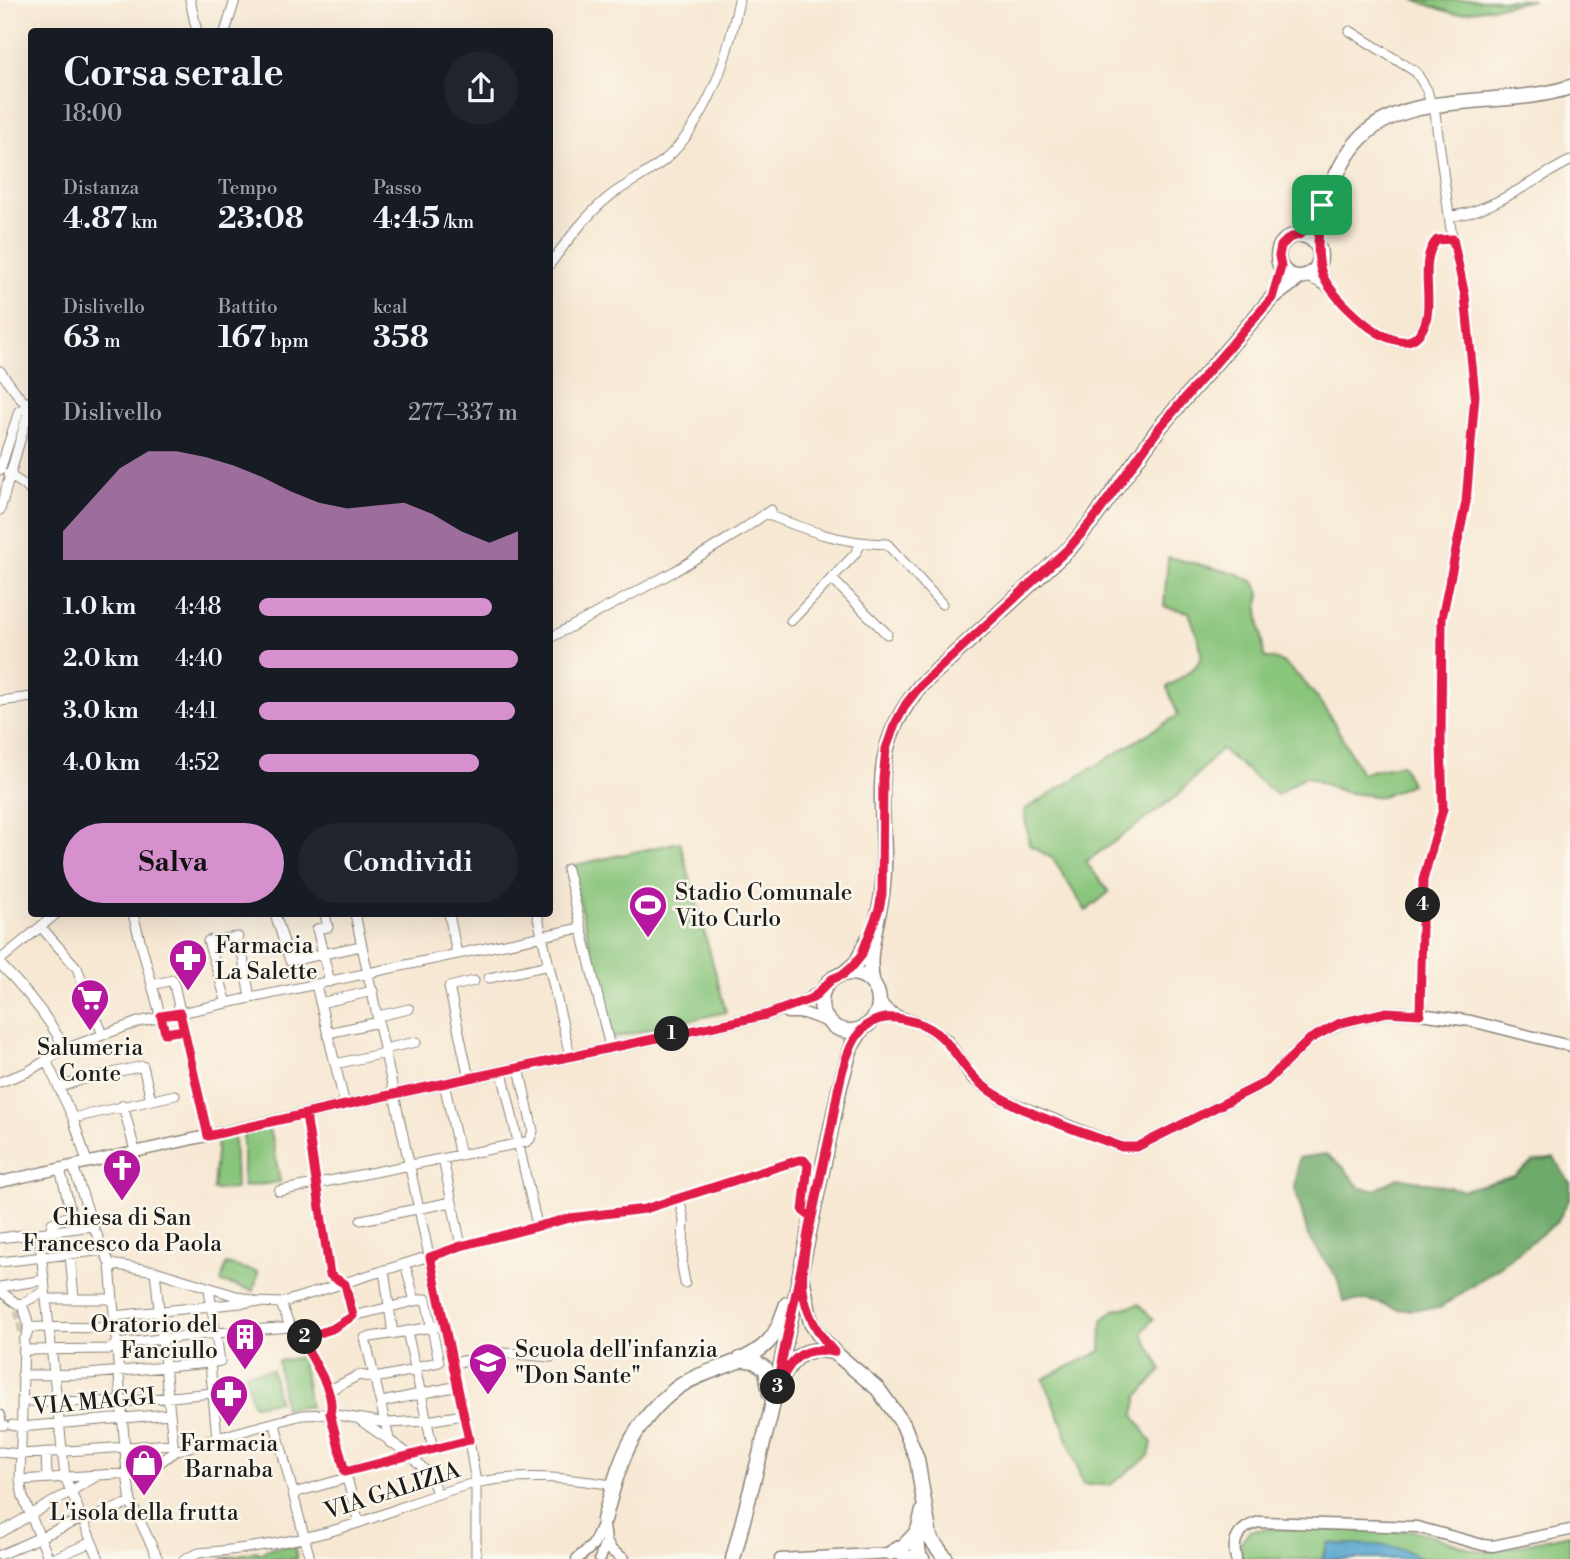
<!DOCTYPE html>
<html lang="it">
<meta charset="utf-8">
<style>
:root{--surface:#171b24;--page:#20242c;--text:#f1f3f6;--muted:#9ea1a6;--accent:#d690ce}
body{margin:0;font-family:"Libre Bodoni",serif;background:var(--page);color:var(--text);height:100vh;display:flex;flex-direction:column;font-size:26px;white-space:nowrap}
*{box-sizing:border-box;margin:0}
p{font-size:23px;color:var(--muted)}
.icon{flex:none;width:38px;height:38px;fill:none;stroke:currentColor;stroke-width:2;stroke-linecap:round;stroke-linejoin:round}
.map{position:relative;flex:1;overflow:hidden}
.side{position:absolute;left:28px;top:28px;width:525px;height:889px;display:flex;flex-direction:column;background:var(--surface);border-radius:7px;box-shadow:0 7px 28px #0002}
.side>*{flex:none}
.pin{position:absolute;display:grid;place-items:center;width:60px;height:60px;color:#fff;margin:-30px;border-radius:14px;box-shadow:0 4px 10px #0006}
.km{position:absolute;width:35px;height:35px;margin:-18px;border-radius:50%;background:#222;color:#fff;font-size:19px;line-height:35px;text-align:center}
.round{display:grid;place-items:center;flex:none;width:74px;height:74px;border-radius:37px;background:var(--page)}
.headline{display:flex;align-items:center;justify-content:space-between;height:119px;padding:0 35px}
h1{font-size:38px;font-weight:700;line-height:52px}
.figures{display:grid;grid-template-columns:repeat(3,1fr);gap:10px;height:119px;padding:7px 35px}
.figures div{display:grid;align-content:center}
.figures b{font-size:30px;font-weight:700}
.figures small{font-size:19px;font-weight:400}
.figures p{font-size:19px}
.chart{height:196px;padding:14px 35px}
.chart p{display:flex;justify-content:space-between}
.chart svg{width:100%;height:126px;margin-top:7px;fill:var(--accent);opacity:.7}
.cta{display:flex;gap:14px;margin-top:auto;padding:14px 35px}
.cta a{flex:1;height:80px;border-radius:42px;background:var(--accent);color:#111;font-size:28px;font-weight:700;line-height:80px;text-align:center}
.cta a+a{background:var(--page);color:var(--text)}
ul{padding:0 35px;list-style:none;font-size:23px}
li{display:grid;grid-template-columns:112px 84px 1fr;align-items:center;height:52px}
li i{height:18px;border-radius:9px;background:var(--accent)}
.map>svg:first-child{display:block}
</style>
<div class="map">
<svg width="1570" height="1559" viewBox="0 0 1570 1559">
<rect width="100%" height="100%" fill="#fbf7ec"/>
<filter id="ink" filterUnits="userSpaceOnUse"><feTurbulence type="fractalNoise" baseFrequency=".0143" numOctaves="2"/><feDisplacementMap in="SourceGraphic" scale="14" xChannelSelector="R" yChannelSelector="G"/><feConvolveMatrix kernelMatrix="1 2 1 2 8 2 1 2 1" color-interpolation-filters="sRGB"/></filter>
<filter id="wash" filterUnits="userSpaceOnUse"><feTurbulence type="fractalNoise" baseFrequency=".00686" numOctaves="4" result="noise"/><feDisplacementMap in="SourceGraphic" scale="28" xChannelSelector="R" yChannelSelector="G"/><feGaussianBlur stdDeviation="1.57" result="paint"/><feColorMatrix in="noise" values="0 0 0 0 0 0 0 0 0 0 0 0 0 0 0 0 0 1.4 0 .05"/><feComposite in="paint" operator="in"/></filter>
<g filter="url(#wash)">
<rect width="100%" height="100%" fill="#f7e8d3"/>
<path fill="#89c57b" stroke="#52704c" stroke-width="2" d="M 1414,0 L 1534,0 L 1455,14 Z
M 1168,557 L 1238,574 L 1254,582 L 1260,593 L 1258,610 L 1264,657 C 1271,659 1280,659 1285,664 C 1320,692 1341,734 1361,773 L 1402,764 L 1411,784 L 1382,797 L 1344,792 L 1305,776 L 1277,795 L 1221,749 L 1177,796 L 1086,862 L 1109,892 L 1086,911 L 1053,859 L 1029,845 L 1024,810 L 1178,715 L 1167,687 C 1212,658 1205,660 1189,612 L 1164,607 Z
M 680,842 L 726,1012 L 612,1038 L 571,866 Z
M 268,1129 L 272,1136 L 280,1182 L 243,1187 L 243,1134 Z
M 234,1135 L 236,1189 L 213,1190 L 217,1139 Z
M 226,1264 L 258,1272 L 254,1291 L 221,1282 Z
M 1139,1304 L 1153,1319 L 1142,1333 L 1162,1370 L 1138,1396 L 1134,1415 L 1152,1443 L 1149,1456 L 1110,1485 L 1083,1485 L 1064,1428 L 1043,1379 L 1101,1351 L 1102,1320 L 1114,1310 Z
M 302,1357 L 310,1407 L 284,1408 L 278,1361 Z
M 272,1370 L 278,1401 L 253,1405 L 245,1373 Z
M 1274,1528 L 1417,1531 L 1471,1549 L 1486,1552 L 1570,1534 L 1570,1559 L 1241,1559 L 1240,1543 L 1249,1531 Z
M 294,1545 L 297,1559 L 220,1559 L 257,1551 L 259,1554 L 268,1549 Z"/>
<path fill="#6eaa6b" stroke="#456344" stroke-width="2" d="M 1326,1154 L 1344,1168 L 1360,1188 L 1375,1190 L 1399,1177 L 1463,1190 L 1514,1176 L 1533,1162 L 1554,1158 L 1570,1183 L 1570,1198 L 1557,1222 L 1498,1268 L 1440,1308 L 1402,1310 L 1368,1300 L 1344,1302 L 1337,1278 L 1308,1236 L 1295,1188 L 1299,1158 Z"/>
<path fill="#54a4ce" stroke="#386075" stroke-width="2" d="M 1328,1543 C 1361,1547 1392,1539 1422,1559 L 1322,1559 Z"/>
</g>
<g filter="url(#ink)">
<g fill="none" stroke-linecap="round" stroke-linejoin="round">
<path stroke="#d6c9b8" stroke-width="9" stroke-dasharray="9 4.5" stroke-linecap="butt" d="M 18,1310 L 23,1335"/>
<g stroke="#8a8278" stroke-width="11">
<path id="minor" d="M 190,0 L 197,32
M 1350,31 L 1416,72 L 1427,90 L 1431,105
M 225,32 L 235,0
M 1449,216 C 1487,215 1535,178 1570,161
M 1320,261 L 1321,270 L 1329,285
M 550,264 C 567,241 587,214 610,196 C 630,181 653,172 671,154 C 711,113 728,55 739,0
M 1304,276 C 1313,279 1320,282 1328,288 C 1346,303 1395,365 1419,333 C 1438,307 1415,261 1437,240 L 1453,239
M 0,371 L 21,399 L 32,408
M 0,470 L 19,411 L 28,406
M 8,474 L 26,486 L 32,493
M 0,510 L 32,399
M 766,514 C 809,531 840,543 887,544 L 942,604
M 832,579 L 887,634
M 791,621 L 855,554 L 861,544
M 550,638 L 675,571 L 739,532 L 771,510
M 0,701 L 32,697
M 567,869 L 610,1047
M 133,914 L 165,1033 L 184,1029
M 275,914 L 290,961 L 361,946
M 325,914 L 328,927 L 317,929 L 330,982
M 355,914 L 469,1440 L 476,1483 L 476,1559
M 449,914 L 457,954
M 537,914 L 570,1056
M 41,927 L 77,968 L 103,1035
M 242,952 L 250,998
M 0,960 L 56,914
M 0,964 C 26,990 48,1016 65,1049
M 489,978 L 549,965
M 152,985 L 173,980 L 208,1136
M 316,985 L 345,1105
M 227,1003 L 208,941 L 238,937
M 320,1003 L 373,991
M 1420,1014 L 1423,880 L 1443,809 L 1441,743 L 1442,618 L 1466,502 L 1475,395 L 1465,296 L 1452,237 L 1435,113
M 378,1016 L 409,1009
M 328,1033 L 379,1022
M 384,1049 L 416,1042
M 46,1060 L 73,1118 L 87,1162
M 335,1064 L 385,1053
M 502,1072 L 537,1225
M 469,1078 L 449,987 L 474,981
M 0,1082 L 27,1072 L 65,1049 L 138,1022 L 580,928
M 444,1083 L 460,1156
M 60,1087 L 81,1080 L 143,1066 L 151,1100
M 123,1105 L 135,1151
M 306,1114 L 330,1275 L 345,1284 L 353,1316 L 415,1301 L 407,1271
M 73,1118 L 175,1095
M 443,1159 L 461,1246
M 73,1166 L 93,1226 L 110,1264 L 127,1474 L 131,1502 L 158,1559
M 60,1169 L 75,1228
M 279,1191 L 526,1142 L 530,1139 L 533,1131 L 519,1068
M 679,1198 L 684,1220 L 682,1266 L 685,1283
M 361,1220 L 447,1203
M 50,1231 L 52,1223 L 71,1215
M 39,1233 L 65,1477 L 99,1559
M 0,1238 L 93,1226
M 70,1254 L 74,1299
M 0,1262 L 105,1250
M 110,1264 L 155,1271 L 256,1302 L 281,1303 L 461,1246 L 570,1218 L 645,1209 L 799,1160 L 804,1160 L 808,1165 L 803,1211 L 811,1217
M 384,1270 L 393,1334
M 155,1271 L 174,1452
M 0,1287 L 44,1280
M 209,1289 L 220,1361 L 210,1363 L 217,1438
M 0,1291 L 16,1303 L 21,1304 C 27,1315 32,1329 24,1340 L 20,1480 L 23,1497 L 49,1559
M 46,1299 L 112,1299
M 415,1301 L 426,1299 L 439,1362 L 420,1366
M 281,1303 C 284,1312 287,1321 292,1329 C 305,1348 338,1391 330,1414 L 359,1523
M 21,1304 L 45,1291
M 114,1316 L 250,1302
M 29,1327 L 114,1328
M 407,1331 L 433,1449
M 301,1339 L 332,1329 L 353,1316
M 25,1350 L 110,1349 L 116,1344 L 216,1333 L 291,1327
M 453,1363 L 504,1353 L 551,1357
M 22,1375 L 88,1374 L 210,1363
M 328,1391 L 359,1375 L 375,1378 L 415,1370
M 22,1401 L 121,1402 L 212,1393
M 382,1402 L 458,1386
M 0,1415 L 1,1425 L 4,1425
M 360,1420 C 386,1440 429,1460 437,1494
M 275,1424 L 310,1559
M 12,1425 L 21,1427 L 169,1414
M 390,1443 L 365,1338 L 445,1325
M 0,1452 L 21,1454 L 173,1444
M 46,1452 L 47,1478
M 345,1472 L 469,1440
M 20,1480 L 147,1472 L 174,1452 L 217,1438 L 302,1415 L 330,1414 L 387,1423 L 427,1421 L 463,1415
M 294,1493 L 347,1478
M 0,1533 L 95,1477
M 0,1555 L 79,1520 L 89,1519 L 131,1502
M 52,1559 L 92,1542
M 184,1559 L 199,1553 C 251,1549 305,1540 355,1524 C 395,1511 435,1492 476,1483 C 522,1473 567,1478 613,1485"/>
</g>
<g stroke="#8a8278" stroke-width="13">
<path id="tertiary" d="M 787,1013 L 804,1013 L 826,1021
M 900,1017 L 922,1024 L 947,1040 L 972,1078 L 1002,1099 L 1122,1147 L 1137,1147 L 1266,1082 L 1310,1039 L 1341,1023 L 1387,1012 L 1420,1014 L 1471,1021 L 1570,1046
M 873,1021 L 885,1017 L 900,1017 L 888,1010 L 879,1001
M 0,1182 L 394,1094 L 766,1015 L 802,1003 L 824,988
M 606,1542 L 612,1551 L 624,1559
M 577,1559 L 593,1545 L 604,1520
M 600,1559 L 606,1542 L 604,1525
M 780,1559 L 891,1553 L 924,1558
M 1236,1559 C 1231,1540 1240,1527 1259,1522 L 1417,1527 L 1483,1545 L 1493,1546 L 1570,1530"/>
</g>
<g stroke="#8a8278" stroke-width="17">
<path id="primary" d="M 1299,235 C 1328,209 1333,168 1359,140 C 1406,87 1508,109 1570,87
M1278 256a21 21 0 1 1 42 0a21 21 0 1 1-42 0Z
M821 1002a29 29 0 1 1 58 0a29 29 0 1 1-58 0Z
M 844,973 L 857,962 L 868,939
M 873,984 C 865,956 878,923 882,894 C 889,846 875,795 887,748 C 893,724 905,705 920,686 L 1071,547 L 1096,516 L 1160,427 L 1272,298 L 1300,277
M 803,1282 L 811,1323 L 819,1335 L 834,1352 L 878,1389 L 903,1424 L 917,1459 L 930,1538 L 946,1559
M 740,1359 L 754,1361 L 766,1369 L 770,1394
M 782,1378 C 795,1354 807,1346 834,1352
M 604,1520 C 619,1464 629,1425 677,1388 C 704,1368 745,1366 768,1342 C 778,1332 782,1317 787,1304
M 891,1553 L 905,1545 L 917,1532
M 920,1558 C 915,1541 918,1528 923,1511
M 733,1559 L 770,1416 L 840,1086 L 851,1047 L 862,1029"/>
</g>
<use href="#minor" stroke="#fff" stroke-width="9"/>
<use href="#tertiary" stroke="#fff" stroke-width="10"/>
<use href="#primary" stroke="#fff" stroke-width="14"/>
</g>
</g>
<g fill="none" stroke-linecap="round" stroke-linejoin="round" filter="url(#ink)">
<g stroke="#fff" stroke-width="14">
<path id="route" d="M 1322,205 L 1308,227 L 1299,235 L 1289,238 L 1281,246 L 1279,256 L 1281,267 L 1272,298 L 1160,427 L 1096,516 L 1070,547 L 920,686 L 906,704 L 894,726 L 886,749 L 883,779 L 882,894 L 879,909 L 861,956 L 853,966 L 844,974 L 832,979 L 813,998 L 766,1015 L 394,1094 L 208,1136 L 184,1030 L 180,1013 L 161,1016 L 165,1033 L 184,1030 L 208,1136 L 306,1114 L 330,1275 L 345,1284 L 353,1316 L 332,1329 L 301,1339 C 311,1357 337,1394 330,1413 L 345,1472 L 469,1440 L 430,1257 L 461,1246 L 570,1218 L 645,1209 L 799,1160 L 804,1160 L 808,1165 L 803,1211 L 811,1217 C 800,1275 793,1305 834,1352 C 797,1344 789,1364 775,1393 C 793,1308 810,1223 829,1138 C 836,1108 840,1056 860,1032 C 876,1013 897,1016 918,1023 C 952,1034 959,1069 986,1088 C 1020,1113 1081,1131 1122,1147 L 1137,1147 L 1266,1082 L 1310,1039 L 1340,1023 L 1387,1012 L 1420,1014 L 1423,880 L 1443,809 L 1441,743 L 1442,618 L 1466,502 L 1475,395 L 1465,296 L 1453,239 L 1437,240 C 1414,263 1442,315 1416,337 C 1391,358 1330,296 1322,274 C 1315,254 1319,226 1322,205"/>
</g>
<use href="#route" stroke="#e11d48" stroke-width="9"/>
</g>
<defs>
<g id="stadium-pin" transform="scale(2.0125)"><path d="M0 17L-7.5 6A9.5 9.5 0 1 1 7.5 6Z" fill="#b5179e" stroke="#fbf7ec"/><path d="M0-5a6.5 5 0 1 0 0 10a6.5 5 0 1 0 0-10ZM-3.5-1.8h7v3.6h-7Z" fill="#fff"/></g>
<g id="pharmacy-pin" transform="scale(2.0125)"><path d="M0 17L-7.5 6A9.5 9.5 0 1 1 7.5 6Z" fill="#b5179e" stroke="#fbf7ec"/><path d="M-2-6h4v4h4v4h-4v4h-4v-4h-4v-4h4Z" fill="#fff"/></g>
<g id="supermarket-pin" transform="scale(2.0125)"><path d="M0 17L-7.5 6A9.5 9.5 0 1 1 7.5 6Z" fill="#b5179e" stroke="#fbf7ec"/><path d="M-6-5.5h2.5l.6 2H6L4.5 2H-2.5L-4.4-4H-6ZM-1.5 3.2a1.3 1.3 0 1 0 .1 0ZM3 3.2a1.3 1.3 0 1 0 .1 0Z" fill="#fff"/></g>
<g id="church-pin" transform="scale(2.0125)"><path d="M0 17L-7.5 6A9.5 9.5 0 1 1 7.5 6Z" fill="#b5179e" stroke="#fbf7ec"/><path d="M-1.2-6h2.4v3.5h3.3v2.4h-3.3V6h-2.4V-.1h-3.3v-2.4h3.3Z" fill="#fff"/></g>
<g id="building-pin" transform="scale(2.0125)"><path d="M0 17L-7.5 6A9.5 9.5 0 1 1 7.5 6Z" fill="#b5179e" stroke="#fbf7ec"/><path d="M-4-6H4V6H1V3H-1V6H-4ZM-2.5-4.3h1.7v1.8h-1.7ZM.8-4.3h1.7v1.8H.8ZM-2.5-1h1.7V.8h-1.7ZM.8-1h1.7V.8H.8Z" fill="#fff"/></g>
<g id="school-pin" transform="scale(2.0125)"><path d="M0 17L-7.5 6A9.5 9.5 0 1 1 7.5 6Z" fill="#b5179e" stroke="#fbf7ec"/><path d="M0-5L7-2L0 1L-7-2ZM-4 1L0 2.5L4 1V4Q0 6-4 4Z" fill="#fff"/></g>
<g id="shop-pin" transform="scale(2.0125)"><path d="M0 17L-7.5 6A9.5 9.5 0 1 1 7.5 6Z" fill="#b5179e" stroke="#fbf7ec"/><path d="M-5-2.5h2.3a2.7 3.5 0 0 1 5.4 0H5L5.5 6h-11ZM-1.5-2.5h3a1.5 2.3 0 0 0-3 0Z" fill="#fff"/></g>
</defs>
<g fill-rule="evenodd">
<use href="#stadium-pin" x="648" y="905"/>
<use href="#pharmacy-pin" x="188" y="958"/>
<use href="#supermarket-pin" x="90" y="998"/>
<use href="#church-pin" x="122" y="1168"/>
<use href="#building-pin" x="245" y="1337"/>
<use href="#school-pin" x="488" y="1362"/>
<use href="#pharmacy-pin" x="229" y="1394"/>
<use href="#shop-pin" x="144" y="1463"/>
</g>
<g text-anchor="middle" stroke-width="5" stroke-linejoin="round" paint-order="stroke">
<g font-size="23" fill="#1c1c1c" stroke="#fbf7ec">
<text x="675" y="900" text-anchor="start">Stadio Comunale<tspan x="675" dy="26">Vito Curlo</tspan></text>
<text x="215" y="953" text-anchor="start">Farmacia<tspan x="215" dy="26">La Salette</tspan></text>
<text x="90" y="1055">Salumeria<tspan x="90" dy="26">Conte</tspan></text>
<text x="122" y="1225">Chiesa di San<tspan x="122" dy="26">Francesco da Paola</tspan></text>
<text x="218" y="1332" text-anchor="end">Oratorio del<tspan x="218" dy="26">Fanciullo</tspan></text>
<text x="515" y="1357" text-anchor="start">Scuola dell'infanzia<tspan x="515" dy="26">"Don Sante"</tspan></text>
<text x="229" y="1451">Farmacia<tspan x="229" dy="26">Barnaba</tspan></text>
<text x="144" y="1520">L'isola della frutta</text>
</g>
<g font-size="23" fill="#1c1c1c" stroke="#fbf7ec">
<text transform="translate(94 1401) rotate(-5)" y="8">VIA MAGGI</text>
<text transform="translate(392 1490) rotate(-18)" y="8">VIA GALIZIA</text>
</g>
</g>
</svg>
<div class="pin" style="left:1322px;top:205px;background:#1e9e55"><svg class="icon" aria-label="arrive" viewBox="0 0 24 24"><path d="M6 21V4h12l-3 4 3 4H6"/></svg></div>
<b class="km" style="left:672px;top:1034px">1</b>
<b class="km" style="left:305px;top:1337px">2</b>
<b class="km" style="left:778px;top:1387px">3</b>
<b class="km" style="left:1423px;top:905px">4</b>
<section class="side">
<div class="headline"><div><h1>Corsa serale</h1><p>18:00</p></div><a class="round"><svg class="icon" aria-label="share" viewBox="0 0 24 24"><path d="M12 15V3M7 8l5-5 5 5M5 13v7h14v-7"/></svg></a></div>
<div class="figures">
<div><p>Distanza</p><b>4.87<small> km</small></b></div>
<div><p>Tempo</p><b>23:08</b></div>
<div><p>Passo</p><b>4:45<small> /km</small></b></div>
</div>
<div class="figures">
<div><p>Dislivello</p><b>63<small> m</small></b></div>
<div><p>Battito</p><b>167<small> bpm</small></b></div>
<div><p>kcal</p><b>358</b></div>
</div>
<div class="chart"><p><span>Dislivello</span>277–337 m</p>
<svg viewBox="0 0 160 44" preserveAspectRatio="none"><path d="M0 44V34L10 23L20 12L30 6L40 6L50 8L60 11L70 15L80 20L90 24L100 26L110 25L120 24L130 28L140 34L150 38L160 34V44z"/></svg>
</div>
<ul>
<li><b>1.0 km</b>4:48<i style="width:90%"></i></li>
<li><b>2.0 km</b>4:40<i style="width:100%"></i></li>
<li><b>3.0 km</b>4:41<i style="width:99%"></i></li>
<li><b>4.0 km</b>4:52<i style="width:85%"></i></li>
</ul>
<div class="cta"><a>Salva</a><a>Condividi</a></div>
</section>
</div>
